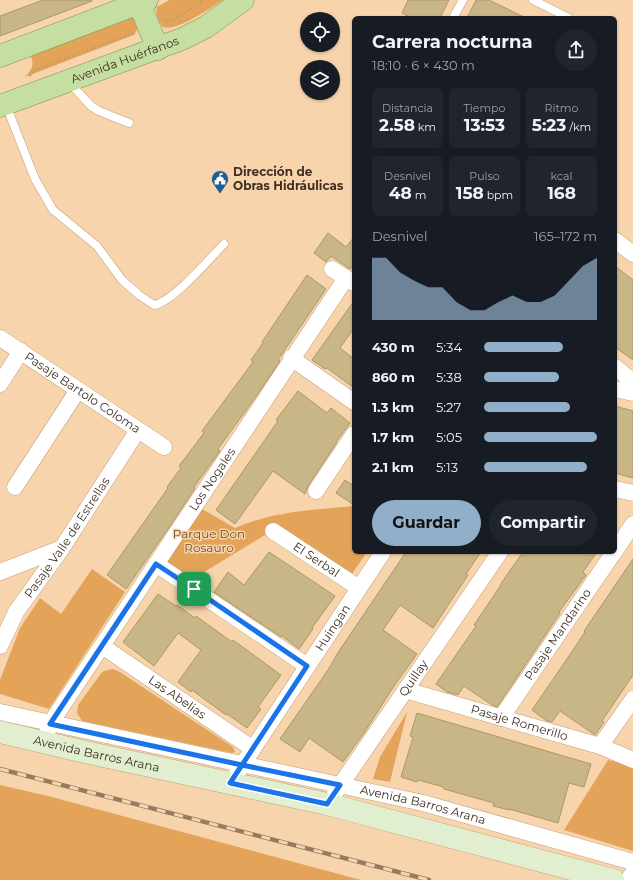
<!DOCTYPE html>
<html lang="es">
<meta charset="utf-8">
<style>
:root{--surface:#171b24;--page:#20242c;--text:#f1f3f6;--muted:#9ea1a6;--accent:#92afc9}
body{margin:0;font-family:Montserrat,sans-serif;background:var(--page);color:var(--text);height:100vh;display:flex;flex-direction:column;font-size:15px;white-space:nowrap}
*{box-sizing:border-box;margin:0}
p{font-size:13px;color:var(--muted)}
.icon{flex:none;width:22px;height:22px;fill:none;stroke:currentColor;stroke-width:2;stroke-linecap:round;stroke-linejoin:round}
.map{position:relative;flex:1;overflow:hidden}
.side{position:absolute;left:352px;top:16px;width:265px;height:538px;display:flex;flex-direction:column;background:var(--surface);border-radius:6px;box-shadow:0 1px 3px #0004}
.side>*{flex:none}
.controls{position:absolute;left:300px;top:12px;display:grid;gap:8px}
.controls a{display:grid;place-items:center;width:40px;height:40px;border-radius:50%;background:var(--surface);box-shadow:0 1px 3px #0004;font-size:20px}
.pin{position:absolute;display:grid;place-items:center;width:34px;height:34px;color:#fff;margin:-17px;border-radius:8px;box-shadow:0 2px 6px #0006}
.round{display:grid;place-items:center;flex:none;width:42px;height:42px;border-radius:21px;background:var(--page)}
.headline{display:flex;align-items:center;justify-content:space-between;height:68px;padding:0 20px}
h1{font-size:18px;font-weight:700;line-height:30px}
.stats{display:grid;grid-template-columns:repeat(3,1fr);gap:6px;height:68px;padding:4px 20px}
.stats div{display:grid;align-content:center;border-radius:6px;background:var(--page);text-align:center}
.stats b{font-size:17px;font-weight:700}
.stats small{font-size:11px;font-weight:400}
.stats p{font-size:11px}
.chart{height:112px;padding:8px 20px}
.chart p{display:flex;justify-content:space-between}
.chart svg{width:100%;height:72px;margin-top:4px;fill:var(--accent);opacity:.7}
.primary-button{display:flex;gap:8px;margin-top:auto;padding:8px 20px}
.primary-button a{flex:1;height:46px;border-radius:24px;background:var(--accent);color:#111;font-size:16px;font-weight:700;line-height:46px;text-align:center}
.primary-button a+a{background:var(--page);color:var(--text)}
ul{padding:0 20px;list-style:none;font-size:13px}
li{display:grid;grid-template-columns:64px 48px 1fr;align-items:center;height:30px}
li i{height:10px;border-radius:5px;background:var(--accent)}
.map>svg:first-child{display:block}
</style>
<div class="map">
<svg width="633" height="880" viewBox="0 0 633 880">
<rect width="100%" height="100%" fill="#f8d4ac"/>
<path fill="#e3a45a" d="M 169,0 L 223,0 C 210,8 177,32 163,27 C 159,22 155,14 157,7 Z
M 129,10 C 135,18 142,26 134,35 L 25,77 C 32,70 35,64 30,55 Z
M 354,506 L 354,552 L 367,552 L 352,574 L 280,526 L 191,580 L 166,562 L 202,509 L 235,528 C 275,511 312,510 354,506 Z
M 92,569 L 125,592 L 49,709 L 0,694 L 0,680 L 20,628 L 40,598 L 61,614 Z
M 113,669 L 120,672 L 233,747 L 235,752 L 232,753 L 82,721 L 77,713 L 78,705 L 102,672 L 107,670 Z
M 407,712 L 390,782 L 373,779 L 380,757 Z
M 608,760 L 625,764 L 633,769 L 633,851 L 564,830 Z
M 0,785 L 48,796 L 361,880 L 0,880 Z"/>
<path fill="#c9b687" stroke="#aa986a" d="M 43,0 L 92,0 L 92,1 L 0,36 L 0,16 Z
M 408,0 L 449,0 L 440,18 L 411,18 L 402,13 Z
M 476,0 L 489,0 L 526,18 L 467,18 Z
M 328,233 L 346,247 L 354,237 L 354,264 L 350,269 L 331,256 L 326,262 L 314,253 Z
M 615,266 L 633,280 L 633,360 L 615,347 Z
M 307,275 L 326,289 L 278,360 L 280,361 L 257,395 L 218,449 L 220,451 L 194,487 L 195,488 L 170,526 L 126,589 L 107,575 L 168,488 L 167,487 L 181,468 L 179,466 L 204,433 L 202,431 L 253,362 L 251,360 L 263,343 L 262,342 Z
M 354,301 L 354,328 L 340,348 L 354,359 L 354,388 L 327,368 L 325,369 L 312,360 Z
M 298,391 L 327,413 L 331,408 L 350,423 L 336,442 L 337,442 L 308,486 L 305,494 L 273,471 L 235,524 L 216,510 L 278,421 L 276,420 Z
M 615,406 L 633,411 L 633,478 L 615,473 Z
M 345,480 L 354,486 L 354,505 L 336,493 Z
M 269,552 L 335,596 L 312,628 L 313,629 L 299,649 L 282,636 L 281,637 L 214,592 L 228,572 L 244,585 Z
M 406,552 L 481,552 L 466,574 L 468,575 L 433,628 L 400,605 L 383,630 L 417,654 L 394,686 L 364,733 L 343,762 L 309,738 L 300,752 L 280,739 L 328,670 L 339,651 Z
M 523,552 L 597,552 L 583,572 L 586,575 L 559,612 L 560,613 L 497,707 L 492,705 L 464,686 L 458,695 L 447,692 L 436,684 L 476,626 L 474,625 L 501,585 L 500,585 Z
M 633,559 L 633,675 L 602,721 L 604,722 L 595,735 L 560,711 L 552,722 L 547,721 L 532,710 L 571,653 L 585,632 L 584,631 Z
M 158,594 L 176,606 L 177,605 L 195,618 L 196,616 L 232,642 L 233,640 L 281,675 L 258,707 L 261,709 L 247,728 L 227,714 L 226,715 L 192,690 L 191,692 L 178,682 L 201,650 L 178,633 L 154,666 L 123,642 Z
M 417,713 L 591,764 L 584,787 L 569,783 L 558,823 L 509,809 L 509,810 L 493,806 L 494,803 L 444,789 L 444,787 L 418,780 L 417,782 L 401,777 L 413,737 L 410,736 Z"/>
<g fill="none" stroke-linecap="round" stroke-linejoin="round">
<g stroke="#c3a07a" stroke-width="9">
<path id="service" d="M 533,0 L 569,18
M 453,18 L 463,0
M 69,82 L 91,106 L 99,111 L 129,123
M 6,105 L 35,179 L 53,210 L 97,246 L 122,280 L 139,295 L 154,305 C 174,301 209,259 224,244"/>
</g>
<g stroke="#c3a07a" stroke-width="17">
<g id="minor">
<path d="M 615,240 L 633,254"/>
<path d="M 332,269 L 354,283"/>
<path id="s1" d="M 0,338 L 164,447"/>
<path d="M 291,358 L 354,402"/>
<path d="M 615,367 L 633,382"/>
<path d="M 0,384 L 21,351"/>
<path d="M 615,389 L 633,393"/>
<path d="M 15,487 L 78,390"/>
<path d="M 615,489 L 633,493"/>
<path d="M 316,491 L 354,434"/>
<path id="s2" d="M 273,531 L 359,588"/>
<path d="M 615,551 L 633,524"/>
<path d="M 156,564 L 307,666"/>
<path d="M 0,572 L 62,548"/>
<path id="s3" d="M 0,646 L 16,612 L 62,548 L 138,430"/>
<path id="s4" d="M 102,646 L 253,749"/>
<path id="s5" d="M 405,690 L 600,746 L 633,760"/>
<path id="s6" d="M 0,712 L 423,803 L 633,862"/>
<path id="s7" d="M 501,718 L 614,552"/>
<path id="s8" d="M 47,733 L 50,724 L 346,278"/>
<path d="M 600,746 L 633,699"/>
<path id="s9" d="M 237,773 L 383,552"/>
<path id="s10" d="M 335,793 L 500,552"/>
<path d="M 628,880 L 633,873"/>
</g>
</g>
<g stroke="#c3a07a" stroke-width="23">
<g id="secondary">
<path id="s11" d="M 0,732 L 85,752 L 327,804 L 613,880"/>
</g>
</g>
<g stroke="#7b934b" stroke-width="23">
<g id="primary">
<path d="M 139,3 L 158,49"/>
<path d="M 0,56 L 147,0"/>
<path id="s12" d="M 0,106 L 182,39 L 206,27 L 243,0"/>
</g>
</g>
<path stroke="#b19577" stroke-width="2.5" stroke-dasharray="1 3" stroke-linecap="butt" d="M 166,21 L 179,17 L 203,0
M 30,76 L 32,71 L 38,69 L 133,33"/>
<use href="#service" stroke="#fff" stroke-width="8"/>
<use href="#minor" stroke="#fff" stroke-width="16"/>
<use href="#secondary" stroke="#e1efd0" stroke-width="22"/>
<use href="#primary" stroke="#c4dfa1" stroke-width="22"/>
<g stroke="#957c61" stroke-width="4.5">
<path id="rail" d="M 0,769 L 429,880"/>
</g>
<use href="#rail" stroke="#f8d4ac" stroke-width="3" stroke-dasharray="9" stroke-linecap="butt"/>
</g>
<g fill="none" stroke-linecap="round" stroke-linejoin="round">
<g stroke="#fff" stroke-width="8">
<path id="route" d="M 194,589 L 156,564 L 50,724 L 242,765 L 230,783 L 327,804 L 340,785 L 242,765 L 307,666 L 194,589"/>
</g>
<use href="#route" stroke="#1a73e8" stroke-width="5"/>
</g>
<defs>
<g id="civic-pin" transform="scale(0.9)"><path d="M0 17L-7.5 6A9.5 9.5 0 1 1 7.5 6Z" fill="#1e5c92" stroke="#f8d4ac"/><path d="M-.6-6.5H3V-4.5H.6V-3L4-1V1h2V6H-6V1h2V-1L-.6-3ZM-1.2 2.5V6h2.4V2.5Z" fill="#fff"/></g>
</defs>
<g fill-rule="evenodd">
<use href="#civic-pin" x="220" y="179"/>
</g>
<g text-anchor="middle" stroke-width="3" stroke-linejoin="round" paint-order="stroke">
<g font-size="12" fill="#3f3021" stroke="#f8d4ac">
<text dy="4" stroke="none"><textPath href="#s12" startOffset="133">Avenida Huérfanos</textPath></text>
<text dy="4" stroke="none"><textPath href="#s1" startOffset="99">Pasaje Bartolo Coloma</textPath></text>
<text dy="4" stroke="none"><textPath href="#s8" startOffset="303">Los Nogales</textPath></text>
<text dy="4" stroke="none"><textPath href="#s3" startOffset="128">Pasaje Valle de Estrellas</textPath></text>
<text dy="4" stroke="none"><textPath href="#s2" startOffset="52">El Serbal</textPath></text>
<text dy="4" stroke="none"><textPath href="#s9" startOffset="174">Huingan</textPath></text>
<text dy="4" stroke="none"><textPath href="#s7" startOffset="101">Pasaje Mandarino</textPath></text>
<text dy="4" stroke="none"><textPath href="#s10" startOffset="139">Quillay</textPath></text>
<text dy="4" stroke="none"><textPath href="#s4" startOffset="91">Las Abelias</textPath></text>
<text dy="4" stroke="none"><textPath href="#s5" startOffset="119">Pasaje Romerillo</textPath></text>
<text dy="4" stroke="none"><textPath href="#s11" startOffset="99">Avenida Barros Arana</textPath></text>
<text dy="4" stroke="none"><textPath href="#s6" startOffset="433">Avenida Barros Arana</textPath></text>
</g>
<g font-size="12" font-weight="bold" fill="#3f3021" stroke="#f8d4ac" text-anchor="start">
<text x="233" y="176">Dirección de<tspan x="233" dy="14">Obras Hidráulicas</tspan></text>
</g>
<g font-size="12" fill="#704f26" stroke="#f8d4ac">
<text x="209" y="538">Parque Don<tspan x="209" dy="14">Rosauro</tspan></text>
</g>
</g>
</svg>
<div class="controls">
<a><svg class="icon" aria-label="locate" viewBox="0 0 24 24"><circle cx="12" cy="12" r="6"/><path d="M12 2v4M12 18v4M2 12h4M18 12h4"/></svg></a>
<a><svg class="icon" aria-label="layers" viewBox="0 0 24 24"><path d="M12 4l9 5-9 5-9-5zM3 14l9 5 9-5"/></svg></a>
</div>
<div class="pin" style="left:194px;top:589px;background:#1e9e55"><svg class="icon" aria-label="arrive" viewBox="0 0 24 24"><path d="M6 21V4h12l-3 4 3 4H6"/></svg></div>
<section class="side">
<div class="headline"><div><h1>Carrera nocturna</h1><p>18:10 · 6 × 430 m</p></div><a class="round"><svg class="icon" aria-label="share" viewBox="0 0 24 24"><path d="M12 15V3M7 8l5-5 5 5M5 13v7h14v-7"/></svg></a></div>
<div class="stats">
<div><p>Distancia</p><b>2.58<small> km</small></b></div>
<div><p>Tiempo</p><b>13:53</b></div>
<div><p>Ritmo</p><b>5:23<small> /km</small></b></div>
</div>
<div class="stats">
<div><p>Desnivel</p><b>48<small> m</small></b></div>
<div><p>Pulso</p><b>158<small> bpm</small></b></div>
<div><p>kcal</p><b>168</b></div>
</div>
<div class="chart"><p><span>Desnivel</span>165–172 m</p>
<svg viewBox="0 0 160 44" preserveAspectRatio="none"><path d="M0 44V6L10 6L20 15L30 20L40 24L50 24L60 33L70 38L80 38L90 33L100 29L110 33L120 33L130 29L140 20L150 11L160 6V44z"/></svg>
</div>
<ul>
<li><b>430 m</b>5:34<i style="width:70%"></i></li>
<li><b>860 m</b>5:38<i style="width:66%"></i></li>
<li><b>1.3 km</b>5:27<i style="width:76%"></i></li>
<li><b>1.7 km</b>5:05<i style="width:100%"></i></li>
<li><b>2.1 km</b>5:13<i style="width:91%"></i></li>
</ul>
<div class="primary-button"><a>Guardar</a><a>Compartir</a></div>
</section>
</div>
